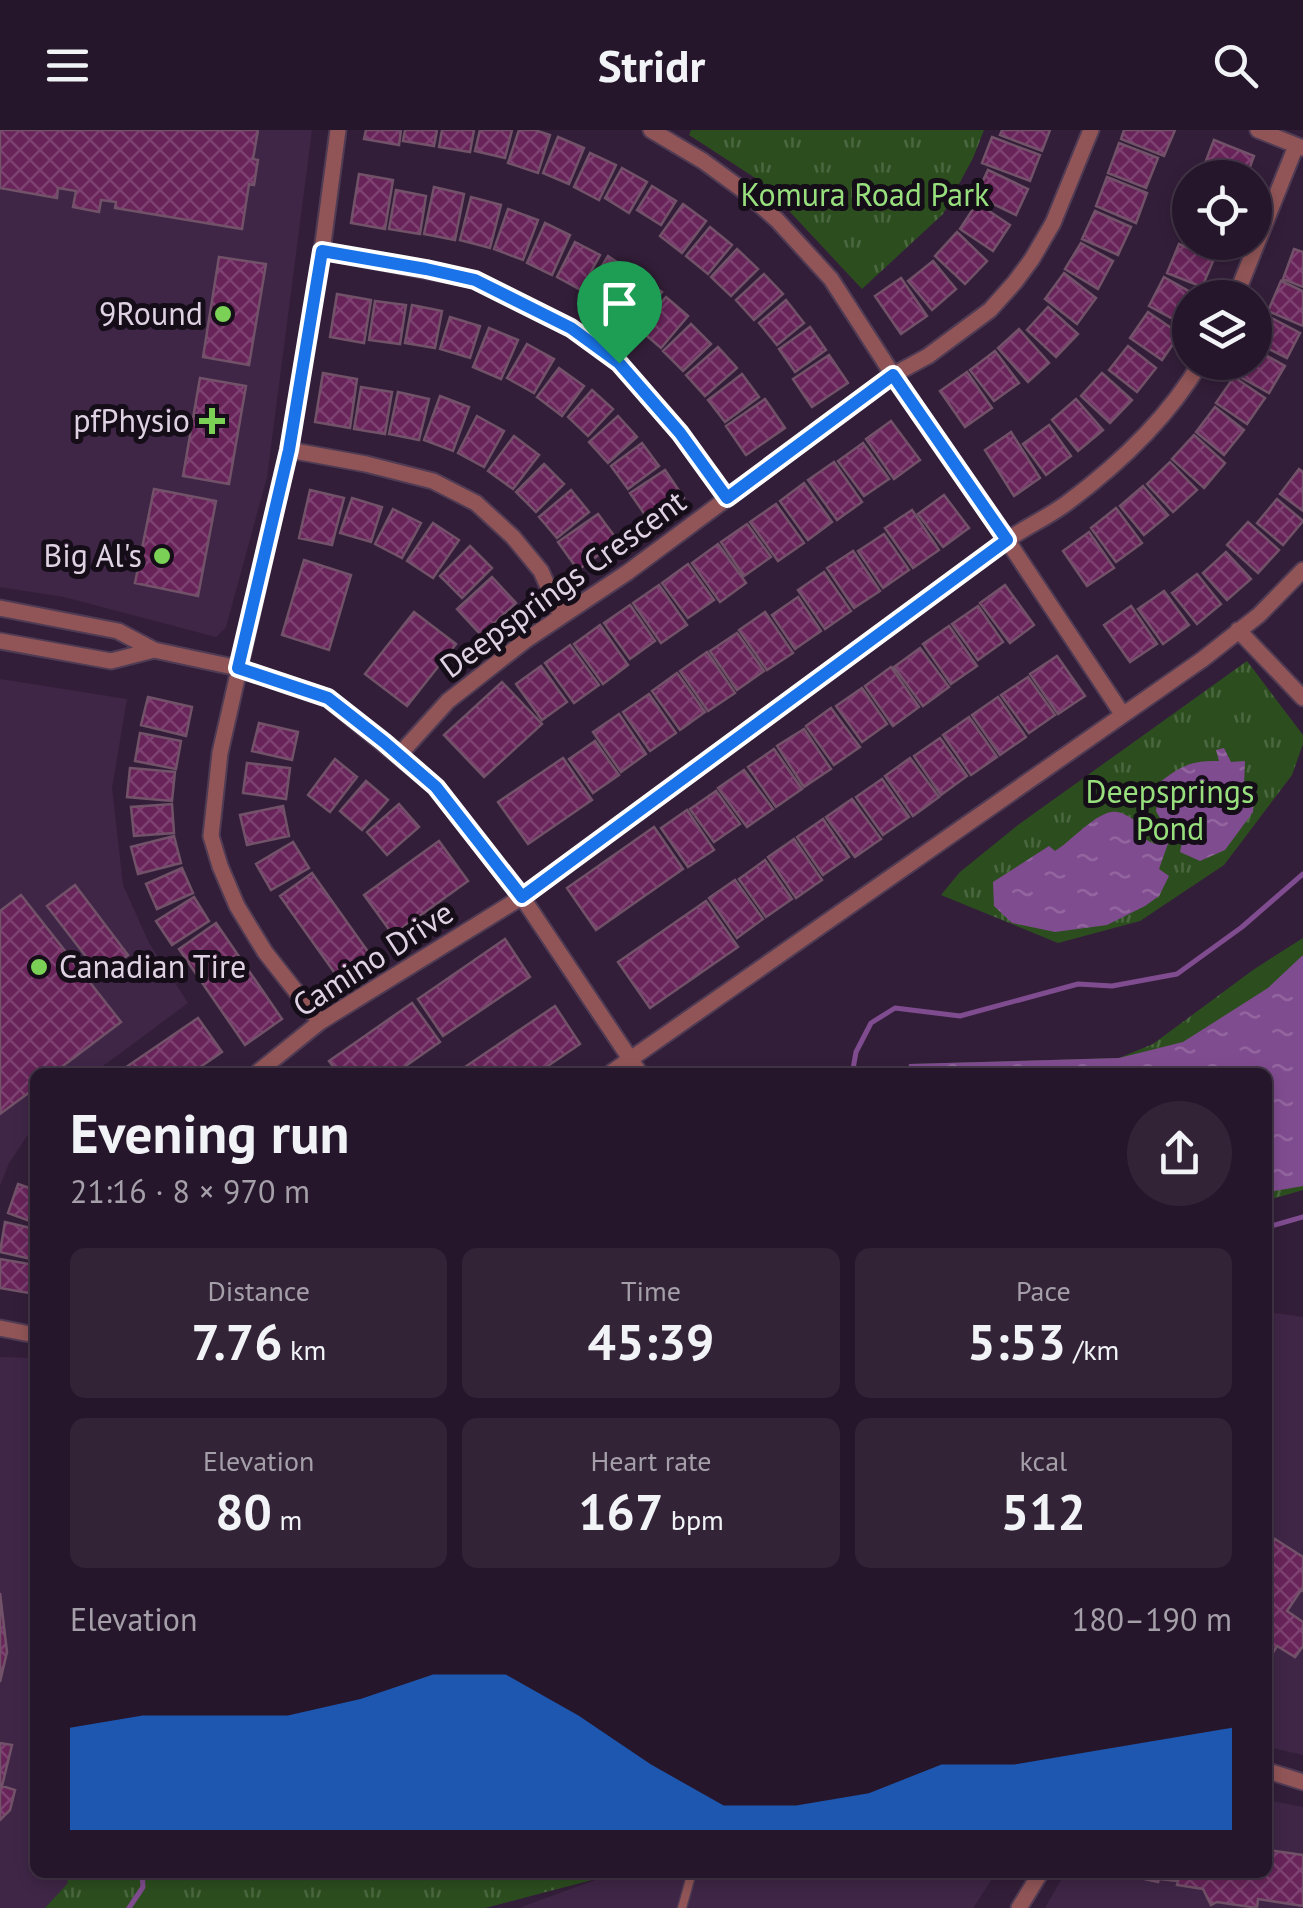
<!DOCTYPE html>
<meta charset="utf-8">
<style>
:root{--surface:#26162b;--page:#322337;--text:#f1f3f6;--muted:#a49fa9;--line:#423547;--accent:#1a73e8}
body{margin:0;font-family:"PT Sans",sans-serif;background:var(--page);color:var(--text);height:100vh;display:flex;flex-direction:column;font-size:38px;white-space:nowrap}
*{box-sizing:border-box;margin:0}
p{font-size:32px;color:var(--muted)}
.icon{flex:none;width:55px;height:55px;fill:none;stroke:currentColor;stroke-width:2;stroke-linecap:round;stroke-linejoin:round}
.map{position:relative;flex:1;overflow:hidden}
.drawer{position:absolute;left:30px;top:938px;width:1242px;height:810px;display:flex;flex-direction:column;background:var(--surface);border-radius:15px;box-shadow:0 5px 15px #0003,0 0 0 2px var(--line)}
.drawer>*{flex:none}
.tools{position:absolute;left:1172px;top:30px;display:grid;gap:20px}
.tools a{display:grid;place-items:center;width:100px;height:100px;border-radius:50%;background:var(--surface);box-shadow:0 5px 15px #0003,0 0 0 2px var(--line);font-size:50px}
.pin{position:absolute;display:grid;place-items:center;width:85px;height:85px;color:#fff;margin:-102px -42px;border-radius:50% 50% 50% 0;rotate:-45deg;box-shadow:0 0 10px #0007}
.pin .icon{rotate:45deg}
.round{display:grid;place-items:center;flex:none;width:105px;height:105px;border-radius:52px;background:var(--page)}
.headline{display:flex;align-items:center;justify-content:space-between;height:170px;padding:0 40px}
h1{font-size:55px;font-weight:600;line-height:75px}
.metrics{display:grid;grid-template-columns:repeat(3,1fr);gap:15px;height:170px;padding:10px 40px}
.metrics div{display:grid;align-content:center;border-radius:15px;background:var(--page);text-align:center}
.metrics b{font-size:50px;font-weight:600}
.metrics small{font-size:28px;font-weight:400}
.metrics p{font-size:28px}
.chart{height:280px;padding:20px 40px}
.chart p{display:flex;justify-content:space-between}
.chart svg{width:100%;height:180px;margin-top:10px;fill:var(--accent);opacity:.7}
header{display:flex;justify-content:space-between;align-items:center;height:130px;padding:0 40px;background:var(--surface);font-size:45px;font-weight:600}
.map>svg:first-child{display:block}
</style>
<header><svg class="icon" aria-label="menu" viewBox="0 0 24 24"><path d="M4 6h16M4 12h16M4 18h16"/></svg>Stridr<svg class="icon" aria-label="search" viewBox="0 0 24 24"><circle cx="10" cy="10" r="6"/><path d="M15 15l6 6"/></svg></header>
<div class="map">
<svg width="1303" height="1778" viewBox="0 0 1303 1778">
<defs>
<pattern id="grass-tufts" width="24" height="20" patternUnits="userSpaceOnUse" patternTransform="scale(2.5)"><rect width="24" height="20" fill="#2c4e1f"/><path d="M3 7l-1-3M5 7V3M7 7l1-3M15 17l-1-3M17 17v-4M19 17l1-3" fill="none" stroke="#4a673f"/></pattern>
<pattern id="water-ripples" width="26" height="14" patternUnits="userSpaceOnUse" patternTransform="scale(2.5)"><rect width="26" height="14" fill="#804c90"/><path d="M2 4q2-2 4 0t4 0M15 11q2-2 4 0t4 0" fill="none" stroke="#92659f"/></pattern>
<pattern id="building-cross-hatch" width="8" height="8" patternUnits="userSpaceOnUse" patternTransform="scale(2.5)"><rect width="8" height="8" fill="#682359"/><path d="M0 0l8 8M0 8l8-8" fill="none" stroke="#7d4271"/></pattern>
</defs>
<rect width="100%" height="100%" fill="#331e39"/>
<path fill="#3f2647" d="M 0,0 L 312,0 L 267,347 L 226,497 L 216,507 L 64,467 L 0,457 Z
M 0,549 L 127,569 L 112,658 L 123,755 L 149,813 L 188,873 L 95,942 L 35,942 L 35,994 L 9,1033 L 0,1056 Z
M 1268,1182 L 1303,1187 L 1303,1625 L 1268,1617 Z
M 0,1227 L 35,1228 L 35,1742 L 65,1743 L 69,1753 L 45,1778 L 0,1778 Z
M 1268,1670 L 1303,1677 L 1303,1778 L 1045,1778 L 1065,1743 L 1268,1742 Z
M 614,1743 L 996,1743 L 973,1778 L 519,1778 Z"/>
<path fill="url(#grass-tufts)" d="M 691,0 L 984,0 L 973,28 L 943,84 L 862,159 L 763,53 L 689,5 Z
M 1247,531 L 1303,605 L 1303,614 L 1292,645 L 1224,735 L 1140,791 L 1058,813 L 941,765 L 960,742 L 1018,695 Z
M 1303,808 L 1303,1060 L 1268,1070 L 1268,942 L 908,942 L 909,934 L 1119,928 L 1153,914 L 1253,840 Z
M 65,1743 L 614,1743 L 611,1745 L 485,1778 L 45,1778 L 68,1753 Z"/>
<path fill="url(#water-ripples)" d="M 1224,618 L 1231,632 L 1245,631 L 1244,656 L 1255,660 L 1253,682 L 1225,720 L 1200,731 L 1180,722 L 1182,713 L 1170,708 L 1159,739 L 1169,746 L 1159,766 L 1145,776 L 1107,795 L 1055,802 L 1012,793 L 994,776 L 993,752 L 1049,716 L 1055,721 C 1071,712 1098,679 1117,682 C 1126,683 1138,693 1146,697 L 1143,708 L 1154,714 L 1165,697 L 1156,681 L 1160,652 C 1181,636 1192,630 1219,631 L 1216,620 Z
M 1303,825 L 1303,1056 L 1268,1062 L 1268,942 L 908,942 L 909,934 L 1119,928 L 1183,912 L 1268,858 Z"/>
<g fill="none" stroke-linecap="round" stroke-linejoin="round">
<path stroke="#804c90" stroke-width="5" d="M 856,942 L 853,939 L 856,922 L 871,893 L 895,878 L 960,886 L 1078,854 L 1112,856 L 1177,844 L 1242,797 L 1303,744
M 1268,1097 L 1303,1087
M 129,1778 L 143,1757 L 142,1742"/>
</g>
<path fill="url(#building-cross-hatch)" stroke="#725269" stroke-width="2.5" d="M 0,0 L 258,0 L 253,29 L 258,30 L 254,55 L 249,54 L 242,99 L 115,78 L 116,72 L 101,70 L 99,82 L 73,77 L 76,61 L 58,58 L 57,68 L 0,58 Z
M 366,0 L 401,0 L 399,15 L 364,9 Z
M 405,0 L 437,0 L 434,16 L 403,11 Z
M 442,0 L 474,0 L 470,22 L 439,17 Z
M 480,0 L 512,0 L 505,28 L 475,21 Z
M 519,0 L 535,0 L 550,5 L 538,43 L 508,33 Z
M 1002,0 L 1050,0 L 1042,21 L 1000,5 Z
M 1124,0 L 1175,0 L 1164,26 L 1121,9 Z
M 558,7 L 584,18 L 569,54 L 543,43 Z
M 992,7 L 1040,25 L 1030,51 L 982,33 Z
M 1214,10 L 1254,26 L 1246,48 L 1219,48 L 1202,41 Z
M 1119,13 L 1158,28 L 1146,58 L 1108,43 Z
M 590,23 L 616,35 L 599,70 L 574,57 Z
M 622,38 L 647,52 L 629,83 L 605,68 Z
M 988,40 L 1028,59 L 1016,85 L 976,66 Z
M 359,44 L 393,50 L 385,99 L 351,93 Z
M 1107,47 L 1147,63 L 1136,93 L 1096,76 Z
M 652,56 L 676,71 L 661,95 L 637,80 Z
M 434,57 L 464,64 L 455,110 L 424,104 Z
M 396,60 L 426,66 L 420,104 L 389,99 Z
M 471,67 L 501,75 L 490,118 L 460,110 Z
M 977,73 L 1010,95 L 993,121 L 960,99 Z
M 683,74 L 706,91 L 682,123 L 660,106 Z
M 508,79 L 538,90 L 523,130 L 494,119 Z
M 1095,81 L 1131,97 L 1118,125 L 1082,109 Z
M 545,93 L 570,105 L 552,145 L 527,133 Z
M 710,97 L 732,115 L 708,144 L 686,126 Z
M 957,102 L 987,131 L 965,154 L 935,126 Z
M 575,112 L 600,125 L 581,160 L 557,147 Z
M 1081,113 L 1113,131 L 1098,159 L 1065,139 Z
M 1179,114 L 1214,129 L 1202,157 L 1167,143 Z
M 737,119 L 758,139 L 731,166 L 711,147 Z
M 1294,119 L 1303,122 L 1303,157 L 1283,149 Z
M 608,126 L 632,142 L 609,177 L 586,162 Z
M 219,127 L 266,134 L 249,235 L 203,227 Z
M 933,131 L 956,159 L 932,180 L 908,151 Z
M 1064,143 L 1096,168 L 1077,194 L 1045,169 Z
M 764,144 L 783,164 L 754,190 L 736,170 Z
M 639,145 L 662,162 L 635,197 L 613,180 Z
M 1164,147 L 1201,168 L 1190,168 L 1190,189 L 1186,196 L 1149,176 Z
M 901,148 L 927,186 L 901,204 L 875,166 Z
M 1281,151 L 1303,161 L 1303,196 L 1268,181 Z
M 337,164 L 371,170 L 364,213 L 330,207 Z
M 666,167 L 688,186 L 661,218 L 639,199 Z
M 786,170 L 804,193 L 777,215 L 759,193 Z
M 375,171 L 406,175 L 400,214 L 369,210 Z
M 412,175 L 442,181 L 435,218 L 405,213 Z
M 1048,177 L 1078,204 L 1056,227 L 1027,200 Z
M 1148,182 L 1180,204 L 1162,230 L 1130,208 Z
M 1268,186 L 1300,203 L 1287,228 L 1255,212 Z
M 450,187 L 480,196 L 470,228 L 440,219 Z
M 691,194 L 711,214 L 683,241 L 663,221 Z
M 810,197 L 826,220 L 795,242 L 779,219 Z
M 489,198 L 518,210 L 501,249 L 473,237 Z
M 1019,199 L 1049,233 L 1028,252 L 998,218 Z
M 527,214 L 554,229 L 534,263 L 507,248 Z
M 1128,216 L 1156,238 L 1137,262 L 1109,240 Z
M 718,217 L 737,238 L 705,266 L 686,245 Z
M 1255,219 L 1285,236 L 1269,263 L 1235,244 L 1242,232 L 1255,232 Z
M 995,221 L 1019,253 L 994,271 L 970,240 Z
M 829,225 L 848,253 L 812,277 L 793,249 Z
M 559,238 L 584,256 L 562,286 L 537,267 Z
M 967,242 L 992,278 L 965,297 L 940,261 Z
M 323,243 L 357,249 L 350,298 L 315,292 Z
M 1102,243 L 1132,270 L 1110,293 L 1081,266 Z
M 742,244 L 759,267 L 725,292 L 708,270 Z
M 1234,247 L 1265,268 L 1247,294 L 1216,273 Z
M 200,248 L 246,256 L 229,354 L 183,346 Z
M 361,257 L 392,262 L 385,304 L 354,299 Z
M 592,260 L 613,279 L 588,306 L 568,287 Z
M 398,262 L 429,269 L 419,310 L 389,304 Z
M 440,266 L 469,277 L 453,321 L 424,310 Z
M 765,269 L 785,298 L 746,325 L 726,296 Z
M 1076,269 L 1103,300 L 1078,321 L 1052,290 Z
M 1215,277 L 1244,300 L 1224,325 L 1196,302 Z
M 477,286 L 504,301 L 484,337 L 458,323 Z
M 618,286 L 637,307 L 608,333 L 589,312 Z
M 891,291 L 920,330 L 894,349 L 866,309 Z
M 1049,295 L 1071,326 L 1046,345 L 1023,314 Z
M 1011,302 L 1040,348 L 1014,366 L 985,320 Z
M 1194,305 L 1225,333 L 1204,358 L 1172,329 Z
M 514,306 L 539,325 L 513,359 L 488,341 Z
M 642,313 L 659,336 L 628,359 L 611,336 Z
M 863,313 L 889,349 L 864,366 L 838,331 Z
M 834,332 L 862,372 L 837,390 L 808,350 Z
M 1170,332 L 1197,360 L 1173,382 L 1147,354 Z
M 544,334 L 564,354 L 536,382 L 516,362 Z
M 1299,339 L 1303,342 L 1303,381 L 1280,364 Z
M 665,340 L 684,368 L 650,392 L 630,363 Z
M 804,353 L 832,392 L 808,410 L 780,371 Z
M 1143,356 L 1168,385 L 1144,405 L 1120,376 Z
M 154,359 L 216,371 L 198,466 L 135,453 Z
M 310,360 L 344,368 L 332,415 L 299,408 Z
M 571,360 L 589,382 L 557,408 L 539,387 Z
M 944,365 L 969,398 L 943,417 L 918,384 Z
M 352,368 L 382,377 L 371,412 L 340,403 Z
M 1277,369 L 1303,391 L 1283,415 L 1257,393 Z
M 776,374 L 804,413 L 778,431 L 750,392 Z
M 1116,378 L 1142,413 L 1116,432 L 1091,398 Z
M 393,379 L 421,393 L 402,428 L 375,414 Z
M 912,380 L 939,420 L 913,438 L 885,398 Z
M 598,384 L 618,411 L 578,440 L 558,412 Z
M 1248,392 L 1279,420 L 1258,443 L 1227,415 Z
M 433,393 L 459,410 L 433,448 L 407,431 Z
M 747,394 L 771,427 L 744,446 L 721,412 Z
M 1089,402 L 1114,438 L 1087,456 L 1063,421 Z
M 884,404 L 909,440 L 883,458 L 858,421 Z
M 718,414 L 746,453 L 720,472 L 692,433 Z
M 470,416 L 492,438 L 462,468 L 440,446 Z
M 853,421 L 880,461 L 854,478 L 827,438 Z
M 1226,422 L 1251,449 L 1227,470 L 1203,443 Z
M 304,430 L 351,445 L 329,520 L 282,505 Z
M 688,434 L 714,470 L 688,488 L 662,453 Z
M 824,442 L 851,481 L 825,499 L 798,460 Z
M 1197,444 L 1221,474 L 1197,494 L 1172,463 Z
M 492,447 L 516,473 L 481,505 L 457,479 Z
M 659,455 L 687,495 L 661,513 L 633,473 Z
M 1005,455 L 1034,495 L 1010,513 L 980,473 Z
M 1164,461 L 1189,495 L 1163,514 L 1138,479 Z
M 798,467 L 821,501 L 795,519 L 772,485 Z
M 630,475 L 655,511 L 630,529 L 604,493 Z
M 978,476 L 1003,512 L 978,530 L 952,494 Z
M 1131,476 L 1157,514 L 1130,532 L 1104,495 Z
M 414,482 L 456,514 L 407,576 L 365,544 Z
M 765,482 L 793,523 L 767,540 L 739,500 Z
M 600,495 L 628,535 L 603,554 L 574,514 Z
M 949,496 L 977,536 L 951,554 L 923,514 Z
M 737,503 L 764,541 L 737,560 L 710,521 Z
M 570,515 L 599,555 L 574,573 L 545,533 Z
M 920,518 L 949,557 L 923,576 L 894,537 Z
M 707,522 L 735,563 L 708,581 L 680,541 Z
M 1057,526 L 1085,566 L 1058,584 L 1030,544 Z
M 541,536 L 567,572 L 542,590 L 516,554 Z
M 891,537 L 919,577 L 893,596 L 865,556 Z
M 677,543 L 705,582 L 680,600 L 652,561 Z
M 1028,547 L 1055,585 L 1029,603 L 1001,565 Z
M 502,552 L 542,594 L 484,647 L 444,605 Z
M 862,558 L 887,594 L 862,612 L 836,576 Z
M 649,564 L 676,603 L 650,621 L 623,582 Z
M 148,567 L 192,577 L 186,606 L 141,595 Z
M 998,567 L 1026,607 L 1000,625 L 972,585 Z
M 831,578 L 860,617 L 834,635 L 806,596 Z
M 619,584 L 646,624 L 621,642 L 593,602 Z
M 969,587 L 997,627 L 971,645 L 943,605 Z
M 259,593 L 298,602 L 292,630 L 252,621 Z
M 804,599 L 831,639 L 804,657 L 777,616 Z
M 140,603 L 181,611 L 176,639 L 135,631 Z
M 940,608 L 967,646 L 941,665 L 914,626 Z
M 595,611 L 619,645 L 593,663 L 569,629 Z
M 774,619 L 802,659 L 776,677 L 748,637 Z
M 563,628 L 592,670 L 528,714 L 498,672 Z
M 910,628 L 939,667 L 913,686 L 885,646 Z
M 335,629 L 357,647 L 330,682 L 308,665 Z
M 247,633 L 290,638 L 286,669 L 243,663 Z
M 130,638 L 175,642 L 172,671 L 127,667 Z
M 744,640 L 773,679 L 747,697 L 718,658 Z
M 882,649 L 909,687 L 883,705 L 856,667 Z
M 366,651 L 388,670 L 362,700 L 340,681 Z
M 716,661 L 740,694 L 714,712 L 690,679 Z
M 852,669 L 881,709 L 855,727 L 826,687 Z
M 172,674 L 174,703 L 134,706 L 131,677 Z
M 399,674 L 419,697 L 387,725 L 367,702 Z
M 283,676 L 289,706 L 247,715 L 240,685 Z
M 687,680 L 714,720 L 688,737 L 661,698 Z
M 823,689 L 849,727 L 823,745 L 797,707 Z
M 654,697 L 683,739 L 596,800 L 567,758 Z
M 174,706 L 181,733 L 138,744 L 131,717 Z
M 794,709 L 822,750 L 796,768 L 768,727 Z
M 439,711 L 468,751 L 393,805 L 364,765 Z
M 293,712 L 309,738 L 271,760 L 256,734 Z
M 765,730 L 792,769 L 766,787 L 739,749 Z
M 182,738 L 193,763 L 157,779 L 146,754 Z
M 312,743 L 371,826 L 339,849 L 280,766 Z
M 735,750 L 763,789 L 737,808 L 709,768 Z
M 75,755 L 128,825 L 101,846 L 47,776 Z
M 21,765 L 121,892 L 55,942 L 35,942 L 35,958 L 0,984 L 0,781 Z
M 194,767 L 209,791 L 172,815 L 156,791 Z
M 706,771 L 738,817 L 650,878 L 618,832 Z
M 216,793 L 282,889 L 245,915 L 179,819 Z
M 505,809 L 530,847 L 443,906 L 418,869 Z
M 412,873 L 440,912 L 397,942 L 337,942 L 329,931 Z
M 555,876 L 580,914 L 539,942 L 469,942 L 465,937 Z
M 198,888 L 222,922 L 193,942 L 119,942 Z
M 18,1054 L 35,1060 L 35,1093 L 8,1083 Z
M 5,1092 L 35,1099 L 35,1130 L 0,1122 Z
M 0,1129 L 35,1135 L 35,1164 L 0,1158 Z
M 1275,1409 L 1303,1427 L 1303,1461 L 1301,1460 L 1287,1481 L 1303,1492 L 1303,1516 L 1295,1527 L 1277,1516 L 1268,1531 L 1268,1420 Z
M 0,1463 L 7,1522 L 0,1552 Z
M 0,1613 L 12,1615 L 2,1656 L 15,1660 L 10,1680 L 0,1690 Z
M 1268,1720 L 1303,1725 L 1303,1776 L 1258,1769 L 1257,1778 L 1217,1772 L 1211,1775 L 1203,1759 L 1177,1755 L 1178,1751 L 1159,1749 L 1158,1752 L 1131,1746 L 1132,1742 L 1268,1742 Z"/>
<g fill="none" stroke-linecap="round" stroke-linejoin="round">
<g stroke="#4f3b54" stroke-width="11">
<path id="service" d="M 682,1778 L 692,1742"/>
</g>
<g stroke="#4f3b54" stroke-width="19">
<path id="minor" d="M 651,0 L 703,31 L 744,61 L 777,90 L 831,149 L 893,245 L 1007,410 L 1123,585
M 1258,0 L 1303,18
M 322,121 L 475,150 L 571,198 L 619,233 L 680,303 L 727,368
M 1235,168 L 1296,16
M 289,320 L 366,334 L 433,351 L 476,373 L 513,407 L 541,441 L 561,486
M 0,478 L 118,501 L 154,520 L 238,538 L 328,569 L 436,657 L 528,776 L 639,942
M 1238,500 L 1303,568
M 0,511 L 111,531 L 154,520
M 399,625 L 448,571 L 526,510 L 628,442 L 893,245 L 928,226 L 990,180 L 1015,152 L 1032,129 L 1053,93 L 1091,0
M 320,892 L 265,822 L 237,776 L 220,736 L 211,706 L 220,623 L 289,320 L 322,121 L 338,0
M 258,942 L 320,892 L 522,767 L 1007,410 C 1026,397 1048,387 1067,373 C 1118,335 1168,288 1201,232
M 612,942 L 1203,529 L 1259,485 L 1303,440
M 0,1198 L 35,1205
M 1268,1641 L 1303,1652
M 1019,1778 L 1041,1742"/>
</g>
<use href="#service" stroke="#915557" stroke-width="8"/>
<use href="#minor" stroke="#915557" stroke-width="15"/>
</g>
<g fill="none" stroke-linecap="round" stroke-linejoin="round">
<g stroke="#fff" stroke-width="20">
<path id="route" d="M 322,121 L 426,139 L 475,150 L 571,198 L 619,233 L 680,303 L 727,368 L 893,245 L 1007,410 L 522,767 L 436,657 L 384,612 L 328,568 L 238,538 L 289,320 Z"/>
</g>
<use href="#route" stroke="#1a73e8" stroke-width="12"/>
</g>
<g fill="#7ad156" stroke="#150d18" stroke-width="4">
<circle cx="223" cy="184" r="10"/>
<path d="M207 276h10v10h10v10h-10v10h-10v-10h-10v-10h10z"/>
<circle cx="162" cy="426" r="10"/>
<circle cx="39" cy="837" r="10"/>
</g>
<g text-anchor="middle" stroke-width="10" stroke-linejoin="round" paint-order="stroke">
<g font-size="32" fill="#98df7d" stroke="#150d18">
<text x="865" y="76">Komura Road Park</text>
<text x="1170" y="673">Deepsprings<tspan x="1170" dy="37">Pond</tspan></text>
</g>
<g font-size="32" fill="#dfd2e3" stroke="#150d18" text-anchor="end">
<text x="203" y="195">9Round</text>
<text x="190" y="302">pfPhysio</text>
<text x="142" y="437">Big Al's</text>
<text x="59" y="848" text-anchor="start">Canadian Tire</text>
</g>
<g font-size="32" fill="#dfd2e3" stroke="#150d18">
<text transform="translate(563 454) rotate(-36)" y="11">Deepsprings Crescent</text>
<text transform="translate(373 829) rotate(-33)" y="11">Camino Drive</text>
</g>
</g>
</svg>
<div class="tools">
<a><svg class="icon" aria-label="locate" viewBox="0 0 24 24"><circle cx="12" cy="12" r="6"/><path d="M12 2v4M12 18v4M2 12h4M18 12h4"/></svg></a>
<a><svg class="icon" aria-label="layers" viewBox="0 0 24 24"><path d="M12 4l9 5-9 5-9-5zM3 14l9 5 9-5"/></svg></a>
</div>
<div class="pin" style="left:619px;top:233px;background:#1e9e55"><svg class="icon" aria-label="arrive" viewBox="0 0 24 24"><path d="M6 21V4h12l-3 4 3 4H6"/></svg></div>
<section class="drawer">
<div class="headline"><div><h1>Evening run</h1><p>21:16 · 8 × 970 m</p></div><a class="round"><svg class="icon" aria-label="share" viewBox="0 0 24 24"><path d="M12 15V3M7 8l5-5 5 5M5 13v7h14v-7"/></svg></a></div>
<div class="metrics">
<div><p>Distance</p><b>7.76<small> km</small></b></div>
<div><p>Time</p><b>45:39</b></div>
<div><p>Pace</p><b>5:53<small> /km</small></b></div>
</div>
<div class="metrics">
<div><p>Elevation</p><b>80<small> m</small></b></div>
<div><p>Heart rate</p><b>167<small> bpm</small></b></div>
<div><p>kcal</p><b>512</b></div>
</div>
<div class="chart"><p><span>Elevation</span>180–190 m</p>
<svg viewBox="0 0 160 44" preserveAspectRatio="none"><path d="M0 44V19L10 16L20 16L30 16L40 12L50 6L60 6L70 16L80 28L90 38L100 38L110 35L120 28L130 28L140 25L150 22L160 19V44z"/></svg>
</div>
</section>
</div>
